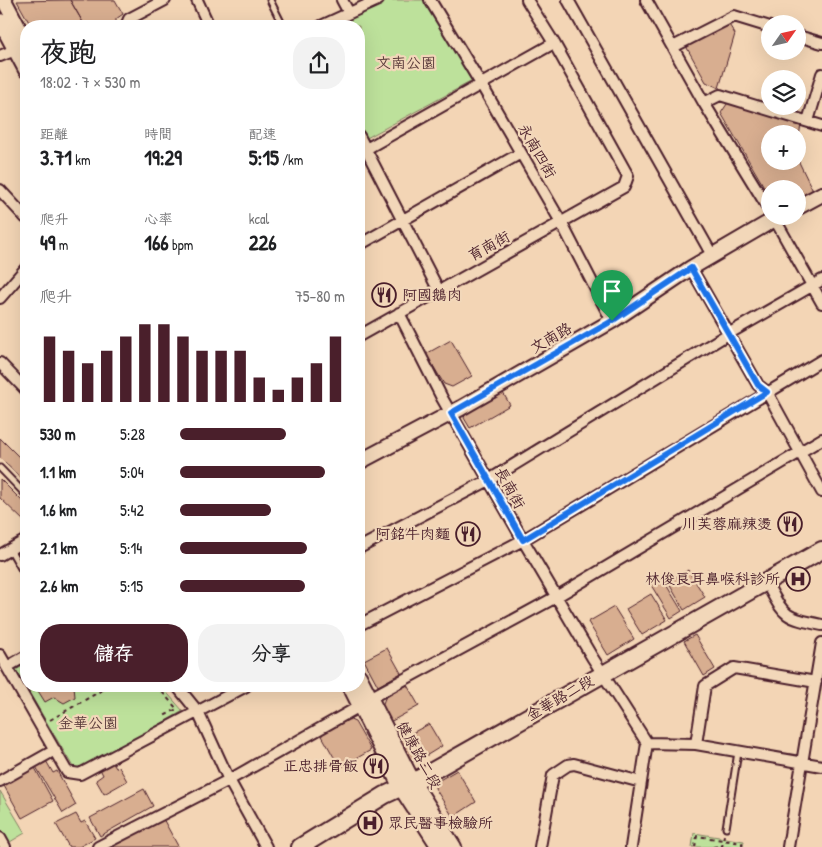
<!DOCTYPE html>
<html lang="zh-TW">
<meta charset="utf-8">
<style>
:root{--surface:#fff;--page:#f2f2f2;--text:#202124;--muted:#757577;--accent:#4a1f2b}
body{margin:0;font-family:"Patrick Hand","LXGW WenKai TC",sans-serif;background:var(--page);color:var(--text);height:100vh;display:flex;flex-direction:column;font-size:19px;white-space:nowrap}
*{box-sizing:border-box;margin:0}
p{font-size:16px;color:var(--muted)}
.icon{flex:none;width:28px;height:28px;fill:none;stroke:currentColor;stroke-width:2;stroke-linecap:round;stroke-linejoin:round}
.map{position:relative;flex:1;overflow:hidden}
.sheet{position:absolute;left:20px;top:20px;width:345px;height:672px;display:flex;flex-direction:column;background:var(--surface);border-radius:20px;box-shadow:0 5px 20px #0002}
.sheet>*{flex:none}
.needle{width:32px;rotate:56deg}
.fabs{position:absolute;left:761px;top:15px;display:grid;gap:10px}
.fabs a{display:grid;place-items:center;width:45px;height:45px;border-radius:50%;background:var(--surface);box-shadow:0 5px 20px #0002;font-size:25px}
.pin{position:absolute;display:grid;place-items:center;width:42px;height:42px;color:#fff;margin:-51px -21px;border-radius:50% 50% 50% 0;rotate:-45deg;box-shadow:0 0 5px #0007}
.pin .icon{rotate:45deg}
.round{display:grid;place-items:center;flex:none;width:52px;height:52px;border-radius:20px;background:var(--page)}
.head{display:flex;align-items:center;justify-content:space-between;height:85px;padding:0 20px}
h1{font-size:28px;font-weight:800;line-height:38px}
.metrics{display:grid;grid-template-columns:repeat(3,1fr);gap:8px;height:85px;padding:5px 20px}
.metrics div{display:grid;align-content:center}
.metrics b{font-size:21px;font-weight:800}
.metrics small{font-size:14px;font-weight:400}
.metrics p{font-size:14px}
.chart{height:140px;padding:10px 20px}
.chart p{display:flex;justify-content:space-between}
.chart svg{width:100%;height:90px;margin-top:5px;stroke:var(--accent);stroke-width:6}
.primary-button{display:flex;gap:10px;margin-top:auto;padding:10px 20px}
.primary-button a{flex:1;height:58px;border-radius:20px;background:var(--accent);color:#fff;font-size:20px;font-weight:800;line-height:58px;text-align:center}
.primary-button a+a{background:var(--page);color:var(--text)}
ul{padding:0 20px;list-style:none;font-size:16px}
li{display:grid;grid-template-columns:80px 60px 1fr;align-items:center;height:38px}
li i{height:12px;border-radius:6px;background:var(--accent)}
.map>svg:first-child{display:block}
</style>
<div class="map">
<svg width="822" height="847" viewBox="0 0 822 847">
<rect width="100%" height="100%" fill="#f3d5b5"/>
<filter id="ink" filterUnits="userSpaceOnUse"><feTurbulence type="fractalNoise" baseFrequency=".02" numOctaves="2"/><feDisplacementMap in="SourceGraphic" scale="10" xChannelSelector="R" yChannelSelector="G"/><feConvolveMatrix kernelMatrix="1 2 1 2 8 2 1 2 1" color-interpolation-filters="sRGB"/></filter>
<g filter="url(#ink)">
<path fill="#bde19b" stroke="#848063" d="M 374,0 L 424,0 L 472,81 L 363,140 L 359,131 L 359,26 L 314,26 Z
M 26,664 L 26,686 L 161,686 L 183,711 L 76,772 L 16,670 Z
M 0,791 L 25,833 L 5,845 L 0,836 Z
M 694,833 L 744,841 L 743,847 L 692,847 Z"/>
<path fill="#d8ae90" stroke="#4a1f2b" d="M 70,0 L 115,0 L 123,14 L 116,19 L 116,26 L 85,26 Z
M 70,0 L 85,26 L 31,26 L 17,1 Z
M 728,23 L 735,34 L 719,88 L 706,82 L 687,48 L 689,43 Z
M 729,101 L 801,125 L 798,141 L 798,134 L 770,134 L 770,161 L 798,160 L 813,191 L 798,200 L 798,189 L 770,189 L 770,197 L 721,113 Z
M 451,340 L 472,376 L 452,387 L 444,384 L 426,354 Z
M 502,391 L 510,405 L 470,428 L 464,418 L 466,412 Z
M 0,438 L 26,464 L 26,483 L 0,458 Z
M 0,479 L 26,505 L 26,523 L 0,498 Z
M 688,570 L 705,597 L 684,610 L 668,582 Z
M 662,578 L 682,611 L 671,618 L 651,585 Z
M 651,594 L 667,620 L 642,635 L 626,609 Z
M 614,607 L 634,639 L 608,655 L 588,622 Z
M 695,635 L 715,669 L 704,676 L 684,641 Z
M 387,648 L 401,673 L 378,686 L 364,660 Z
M 407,685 L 419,706 L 390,722 L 382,706 L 385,698 Z
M 35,686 L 74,686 L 75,697 L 64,703 L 54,697 L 45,702 Z
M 348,719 L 355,722 L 371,750 L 340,768 L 321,734 Z
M 429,724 L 442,746 L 416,762 L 407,758 L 397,741 Z
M 45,759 L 53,773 L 57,771 L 76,805 L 63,813 L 35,765 Z
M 112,762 L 116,768 L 119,767 L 127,781 L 104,794 L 96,780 L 103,775 L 100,769 Z
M 35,768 L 53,801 L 22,818 L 3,784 Z
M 457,770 L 476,802 L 453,817 L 435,788 L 436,782 Z
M 144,789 L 153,806 L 100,836 L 90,818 Z
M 76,814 L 81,823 L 85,821 L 95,838 L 79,847 L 69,847 L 56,824 Z
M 162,817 L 178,846 L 176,847 L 105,847 Z"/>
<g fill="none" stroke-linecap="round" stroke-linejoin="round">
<g stroke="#4a1f2b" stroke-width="9">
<path id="lane" d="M 270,0 L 283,26
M 0,468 L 26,495
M 10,549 L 26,577
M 726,828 L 738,752"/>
</g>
<g stroke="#4a1f2b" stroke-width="14">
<path id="street" d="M 197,0 L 209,26
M 342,0 L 349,13
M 430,0 L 481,84 L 561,222 L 612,321
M 568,0 L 712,255
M 646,0 L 704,103 L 770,211
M 126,26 L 129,19 L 165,0
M 321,26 L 378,0
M 798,36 L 822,43
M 673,47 L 734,16 L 770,27
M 0,56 L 15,50
M 704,103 L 720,95 L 822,126
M 808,121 L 822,74
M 359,136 L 439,291
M 366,149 L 554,43
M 0,190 L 26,218
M 773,216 L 822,303
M 359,245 L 521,153
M 691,268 L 758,385 L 767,392 L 822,492
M 0,298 L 26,268
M 399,313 L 442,398 L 523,540 L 592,657 L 647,743 L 631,847
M 359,336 L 624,187 L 628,176 L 554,43 L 527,0
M 0,363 L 26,390
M 359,548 L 489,480 L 728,334 L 822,280
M 0,555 L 26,540
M 766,582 C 785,617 783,617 822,625
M 359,625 L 523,540 L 822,360
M 0,655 L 67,772 L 80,774 L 246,686
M 7,667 L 26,656
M 177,686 L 198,712 L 229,780 L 266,847
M 370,698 L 556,597 L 822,439
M 647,743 L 696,744 L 822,766
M 696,744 L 705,686 L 734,668 L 816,682
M 0,781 L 55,750
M 0,838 L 5,847
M 98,847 L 229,780 L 360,706
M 540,847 L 553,775 L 568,765 L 574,764 L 641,782
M 788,847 L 822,643"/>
</g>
<g stroke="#4a1f2b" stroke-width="18">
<path id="secondary" d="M 4,0 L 26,42
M 0,21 L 26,70
M 798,207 L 822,194
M 359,462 L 461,408 L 612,321 L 691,268 L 780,216
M 359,676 L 413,782 L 454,847
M 350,686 L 401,788 L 439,847"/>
</g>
<g stroke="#4a1f2b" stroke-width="20">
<path id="primary" d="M 300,847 L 385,795 L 413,782 L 822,550"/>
</g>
<path stroke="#4a1f2b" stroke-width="2" stroke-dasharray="4 4" stroke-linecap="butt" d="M 157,686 L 177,709 L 164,716
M 50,720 L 109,686
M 695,847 L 697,836 L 742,843 L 742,847
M 713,847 L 722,846
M 722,847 L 724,835"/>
<use href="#lane" stroke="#f2d7b9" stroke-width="5"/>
<use href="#street" stroke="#f2d7b9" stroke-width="10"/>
<use href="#secondary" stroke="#f2d7b9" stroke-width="14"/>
<use href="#primary" stroke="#f2d7b9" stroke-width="16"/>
</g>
</g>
<g fill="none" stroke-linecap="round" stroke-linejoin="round" filter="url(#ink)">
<g stroke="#fff" stroke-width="10">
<path id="route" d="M 691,268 L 758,385 L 767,392 L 523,540 L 451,413 L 612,321 Z"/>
</g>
<use href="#route" stroke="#1a73e8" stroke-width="6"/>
</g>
<defs>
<g id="restaurant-ring" transform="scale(1.25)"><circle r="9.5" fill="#f2d7b9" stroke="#4a1f2b" stroke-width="1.5"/><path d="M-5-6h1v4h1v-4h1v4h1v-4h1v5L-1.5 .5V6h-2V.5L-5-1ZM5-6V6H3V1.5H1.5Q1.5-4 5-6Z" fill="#4a1f2b"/></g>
<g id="hospital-ring" transform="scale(1.25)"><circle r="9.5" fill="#f2d7b9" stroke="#4a1f2b" stroke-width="1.5"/><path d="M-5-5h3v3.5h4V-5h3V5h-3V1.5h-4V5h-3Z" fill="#4a1f2b"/></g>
</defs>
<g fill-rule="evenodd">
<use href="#restaurant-ring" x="384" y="295"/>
<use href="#restaurant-ring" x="790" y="524"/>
<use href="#restaurant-ring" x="468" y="534"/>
<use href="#hospital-ring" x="798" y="579"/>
<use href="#restaurant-ring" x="376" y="766"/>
<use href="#hospital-ring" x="370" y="823"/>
</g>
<g text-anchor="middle" stroke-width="4.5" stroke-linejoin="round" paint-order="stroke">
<g font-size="15" fill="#5b3c3c" stroke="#f2d7b9">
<text x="406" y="68">文南公園</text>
<text x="88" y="728">金華公園</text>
</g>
<g font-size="15" fill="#4a1f2b" stroke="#f2d7b9">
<text transform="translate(537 151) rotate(60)" y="5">永南四街</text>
<text transform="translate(489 246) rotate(-29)" y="5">育南街</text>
<text transform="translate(551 338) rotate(-30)" y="5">文南路</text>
<text transform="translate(510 488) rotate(61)" y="5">長南街</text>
<text transform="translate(560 698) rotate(-30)" y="5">金華路二段</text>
<text transform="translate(419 755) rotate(61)" y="5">健康路二段</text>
</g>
<g font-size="15" fill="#4a1f2b" stroke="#f2d7b9" text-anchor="end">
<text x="402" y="300" text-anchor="start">阿國鵝肉</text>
<text x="772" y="529">川芙蓉麻辣燙</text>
<text x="450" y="539">阿銘牛肉麵</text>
<text x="780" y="584">林俊良耳鼻喉科診所</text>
<text x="358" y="771">正忠排骨飯</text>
<text x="388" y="828" text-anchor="start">眾民醫事檢驗所</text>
</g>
</g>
</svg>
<div class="fabs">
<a><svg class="needle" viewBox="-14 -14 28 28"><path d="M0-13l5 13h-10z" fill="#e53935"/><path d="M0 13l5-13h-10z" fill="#757577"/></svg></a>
<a><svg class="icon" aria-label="layers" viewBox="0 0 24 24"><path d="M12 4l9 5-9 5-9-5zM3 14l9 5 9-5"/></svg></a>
<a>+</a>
<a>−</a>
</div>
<div class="pin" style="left:612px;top:321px;background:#1e9e55"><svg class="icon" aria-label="arrive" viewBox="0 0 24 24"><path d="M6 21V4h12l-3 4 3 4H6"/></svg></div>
<section class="sheet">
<div class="head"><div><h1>夜跑</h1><p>18:02 · 7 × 530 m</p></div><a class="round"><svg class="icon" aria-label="share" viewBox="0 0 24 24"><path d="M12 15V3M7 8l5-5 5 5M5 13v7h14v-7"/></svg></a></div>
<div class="metrics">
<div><p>距離</p><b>3.71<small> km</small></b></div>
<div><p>時間</p><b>19:29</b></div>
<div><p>配速</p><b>5:15<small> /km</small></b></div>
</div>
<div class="metrics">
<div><p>爬升</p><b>49<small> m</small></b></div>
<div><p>心率</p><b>166<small> bpm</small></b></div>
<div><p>kcal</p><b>226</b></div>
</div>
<div class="chart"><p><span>爬升</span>75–80 m</p>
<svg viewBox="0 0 160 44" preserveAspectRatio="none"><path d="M5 44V12M15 44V19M25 44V25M35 44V19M45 44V12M55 44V6M65 44V6M75 44V12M85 44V19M95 44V19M105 44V19M115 44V32M125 44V38M135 44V32M145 44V25M155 44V12"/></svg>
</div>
<ul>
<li><b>530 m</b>5:28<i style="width:64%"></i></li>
<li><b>1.1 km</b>5:04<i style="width:88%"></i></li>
<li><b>1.6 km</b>5:42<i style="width:55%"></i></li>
<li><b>2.1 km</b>5:14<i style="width:77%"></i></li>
<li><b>2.6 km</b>5:15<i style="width:76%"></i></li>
</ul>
<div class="primary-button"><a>儲存</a><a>分享</a></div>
</section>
</div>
